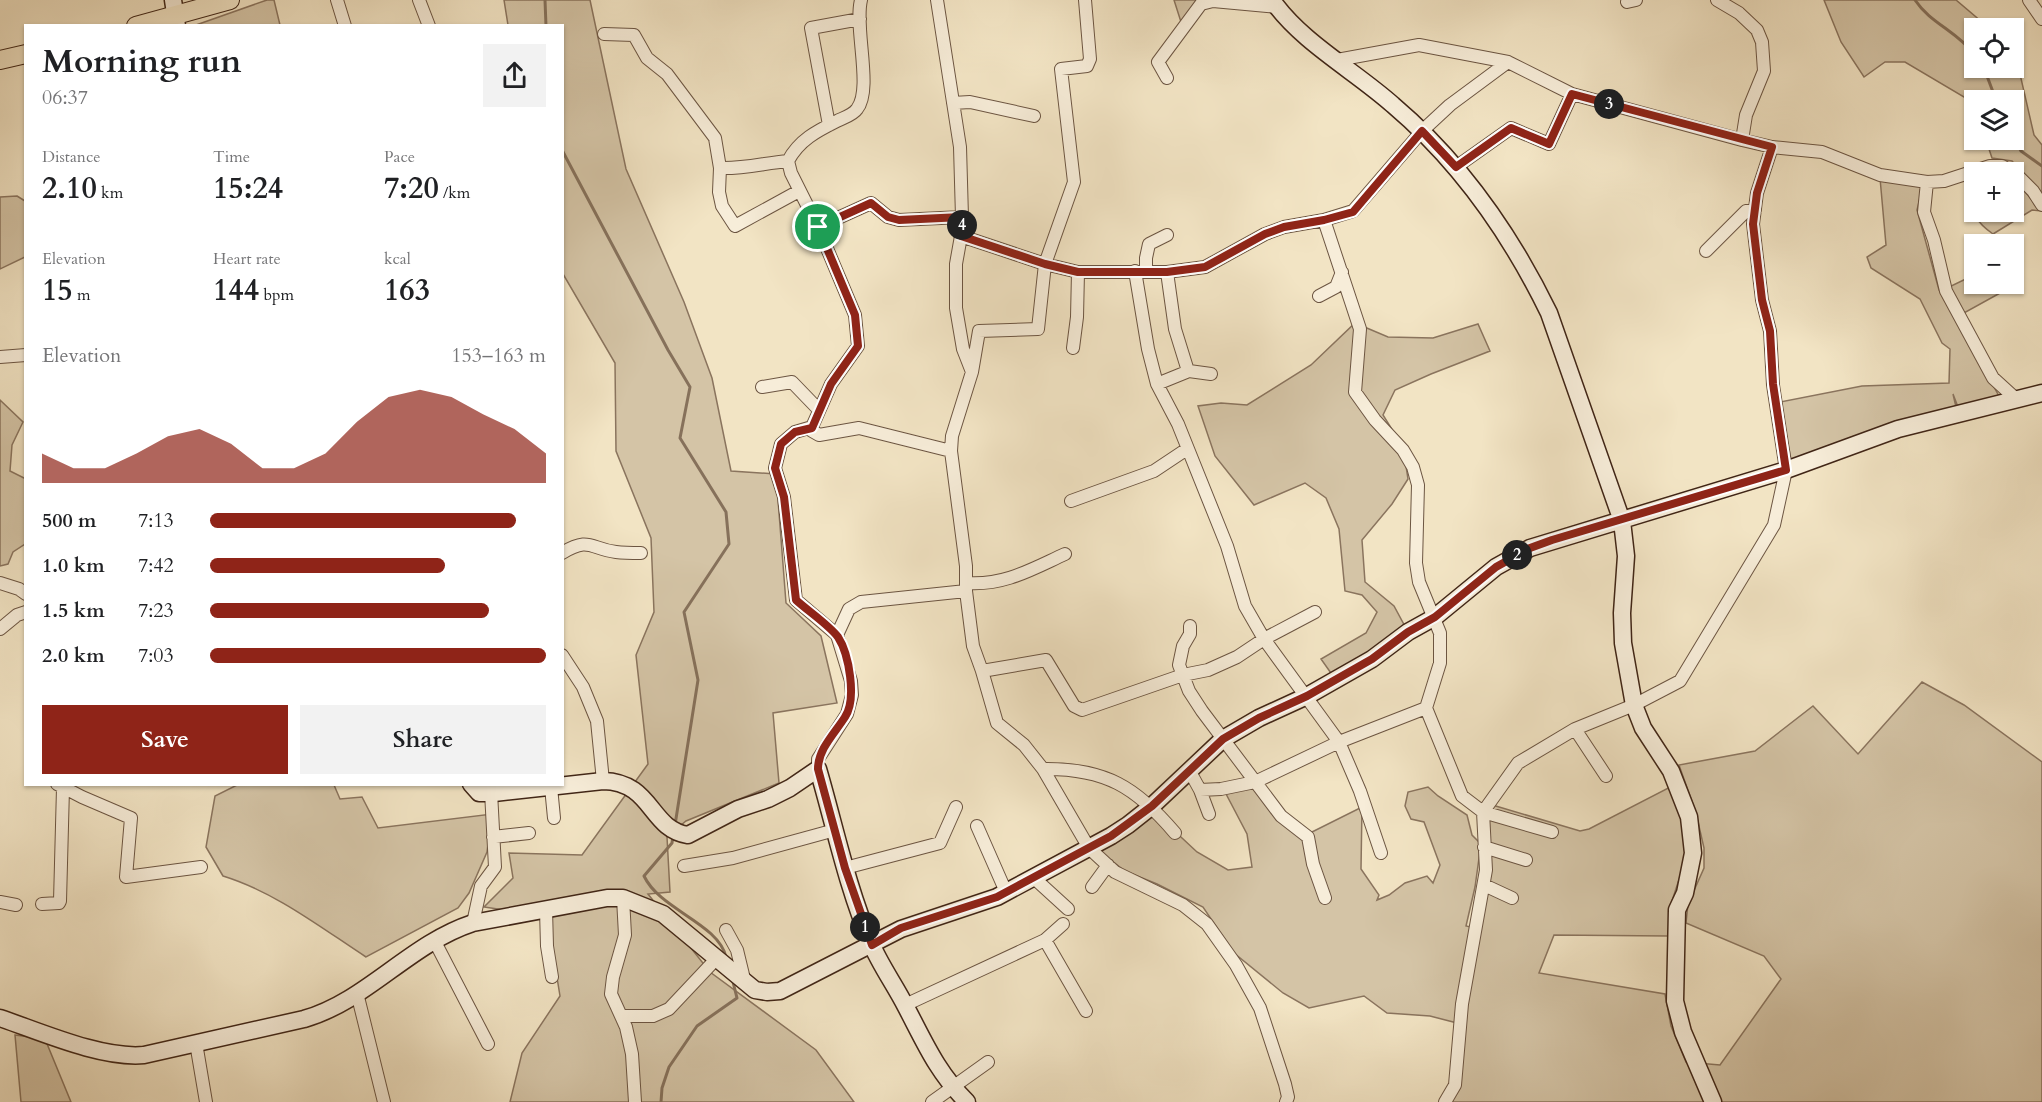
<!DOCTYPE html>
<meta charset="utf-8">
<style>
:root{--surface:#fff;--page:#f2f2f2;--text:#202124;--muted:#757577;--accent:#8f2418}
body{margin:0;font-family:Cardo,serif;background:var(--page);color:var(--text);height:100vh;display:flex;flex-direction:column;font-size:22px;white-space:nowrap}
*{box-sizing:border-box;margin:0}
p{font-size:20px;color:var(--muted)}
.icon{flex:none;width:33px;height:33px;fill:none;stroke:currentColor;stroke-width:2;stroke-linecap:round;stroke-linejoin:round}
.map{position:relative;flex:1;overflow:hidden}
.details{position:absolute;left:24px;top:24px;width:540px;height:762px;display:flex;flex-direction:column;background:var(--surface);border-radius:0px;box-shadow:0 2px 4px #0004}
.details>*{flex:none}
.controls{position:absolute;left:1964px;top:18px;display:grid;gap:12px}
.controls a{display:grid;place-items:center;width:60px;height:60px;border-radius:0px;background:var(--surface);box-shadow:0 2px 4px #0004;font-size:30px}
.pin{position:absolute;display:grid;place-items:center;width:51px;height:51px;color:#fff;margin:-26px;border:3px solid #fff;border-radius:50%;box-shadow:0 2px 6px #0007}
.km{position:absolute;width:30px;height:30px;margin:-15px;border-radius:50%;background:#222;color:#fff;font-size:16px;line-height:30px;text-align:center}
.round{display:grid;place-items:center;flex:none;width:63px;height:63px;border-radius:0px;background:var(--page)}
.overview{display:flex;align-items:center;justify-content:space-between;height:102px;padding:0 18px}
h1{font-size:33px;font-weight:700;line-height:45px}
.figures{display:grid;grid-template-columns:repeat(3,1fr);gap:9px;height:102px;padding:6px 18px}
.figures div{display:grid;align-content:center}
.figures b{font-size:30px;font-weight:700}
.figures small{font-size:16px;font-weight:400}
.figures p{font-size:16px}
.chart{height:168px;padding:12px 18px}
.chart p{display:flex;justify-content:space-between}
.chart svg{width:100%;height:108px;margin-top:6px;fill:var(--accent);opacity:.7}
.button{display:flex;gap:12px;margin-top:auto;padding:12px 18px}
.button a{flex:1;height:69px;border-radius:0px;background:var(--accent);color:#fff;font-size:24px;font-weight:700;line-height:69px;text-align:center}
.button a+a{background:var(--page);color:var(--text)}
ul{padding:0 18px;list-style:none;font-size:20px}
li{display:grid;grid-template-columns:96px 72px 1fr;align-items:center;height:45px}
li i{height:15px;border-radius:8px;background:var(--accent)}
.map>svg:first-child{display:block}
</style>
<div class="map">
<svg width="2042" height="1102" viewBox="0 0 2042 1102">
<rect width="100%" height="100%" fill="#f2e4c4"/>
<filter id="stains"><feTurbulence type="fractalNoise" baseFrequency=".00333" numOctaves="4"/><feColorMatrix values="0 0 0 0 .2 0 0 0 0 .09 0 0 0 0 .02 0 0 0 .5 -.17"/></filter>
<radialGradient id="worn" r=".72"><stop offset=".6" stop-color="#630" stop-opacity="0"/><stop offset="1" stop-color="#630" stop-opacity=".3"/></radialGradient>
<path fill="#d4c4a6" stroke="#8a745e" stroke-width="1.5" d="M 267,0 L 274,0 L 280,25 L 196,25 Z
M 504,0 L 590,0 L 626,169 L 684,302 L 712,378 L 731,471 L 776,474 L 786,603 L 821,636 L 837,703 L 773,713 L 779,783 L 686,821 L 667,837 L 670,892 L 648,894 L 710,972 L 816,1050 L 854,1102 L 510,1102 L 522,1053 L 560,996 L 547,916 L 484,907 L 513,878 L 509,853 L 582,855 L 648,764 L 636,655 L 654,612 L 651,538 L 616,451 L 615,363 L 563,274 L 562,26 L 508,25 Z
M 1174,0 L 1198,0 L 1181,22 Z
M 1824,0 L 1956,0 L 1989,28 L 1974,28 L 1974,68 L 2013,68 L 2013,55 L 2017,61 L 2034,135 L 2042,145 L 2042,196 L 2012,161 L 1992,158 L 1986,140 L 2013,140 L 2013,100 L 1974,100 L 1974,103 L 1905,62 L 1885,62 L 1864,77 L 1841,42 Z
M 2013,177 L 2041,211 L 2032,210 L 1993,234 C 1976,222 1973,216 1974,195 L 1974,212 L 2013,212 Z
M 1880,178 L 1923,186 L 1917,210 L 1939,290 L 1999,396 L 1958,407 L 1953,394 L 1956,407 L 1792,465 L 1780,402 L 1862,386 L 1949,383 L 1950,349 L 1942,343 L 1920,299 L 1871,268 L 1867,257 L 1886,245 Z
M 17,196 L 25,201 L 25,257 L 0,269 L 0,197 Z
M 2018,255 L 2020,282 L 1964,313 L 1949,287 L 1974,275 L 1974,284 L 2013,284 L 2013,258 Z
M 1355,323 L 1388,337 L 1433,338 L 1478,324 L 1490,351 L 1431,374 L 1395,390 L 1383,415 L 1403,447 L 1408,479 L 1392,504 L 1362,540 L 1365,582 L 1394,606 L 1408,632 L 1333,676 L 1321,659 L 1366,633 L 1377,612 L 1362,595 L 1345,591 L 1339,529 L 1326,498 L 1305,483 L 1254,505 L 1215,456 L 1198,406 L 1221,403 L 1247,405 L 1311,365 Z
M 0,400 L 23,422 L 12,445 L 10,471 L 26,479 L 25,544 L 13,552 L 8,564 L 0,566 Z
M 1922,682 L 1964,705 L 2042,762 L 2042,1102 L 1445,1102 L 1464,1033 L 1479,908 L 1480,851 L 1475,887 L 1466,926 L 1471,927 L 1461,1024 L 1430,1016 L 1387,1013 L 1364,996 L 1309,1008 L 1283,993 L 1234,953 L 1203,907 L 1157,884 L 1125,871 L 1099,851 L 1153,811 L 1197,852 L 1228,870 L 1252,867 L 1247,834 L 1225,792 L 1257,781 L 1306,835 L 1362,807 L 1361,869 L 1379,895 L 1377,900 L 1389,895 L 1405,883 L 1427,876 L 1433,883 L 1440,865 L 1424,822 L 1411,819 L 1405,806 L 1408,792 L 1428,787 L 1438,796 L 1467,815 L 1472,835 L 1480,843 L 1489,804 L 1580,831 L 1589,829 L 1674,785 L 1689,849 L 1672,901 L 1668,936 L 1554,935 L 1539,973 L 1665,994 L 1671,1026 L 1686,1062 L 1720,1065 L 1781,979 L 1764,956 L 1686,923 L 1688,904 L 1704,868 L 1704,848 L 1696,813 L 1679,765 L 1755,751 L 1813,706 L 1858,754 Z
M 237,785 L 334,785 L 340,799 L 362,797 L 378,828 L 492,814 L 487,852 L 469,893 L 458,908 L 366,957 C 320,927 275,892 223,876 L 206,847 L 215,796 Z
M 15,1035 L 45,1039 L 71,1102 L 21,1102 Z"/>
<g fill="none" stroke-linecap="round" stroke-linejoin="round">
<path stroke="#86715b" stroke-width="3" d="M 545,0 L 546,26
M 1915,0 C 1930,23 1958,32 1974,54
M 1984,68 L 1996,100
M 2013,136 L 2021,151 L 2042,166
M 562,150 L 668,350 L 690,387 L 680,438 L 726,512 L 729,544 L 684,612 L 698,680 L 675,825
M 673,835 L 672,843 L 644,876 C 660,910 718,923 726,957
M 661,1102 L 662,1088 L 669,1067 L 697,1026 L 737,998 L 732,978"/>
<g stroke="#6c5542" stroke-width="14">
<path id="street" d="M 337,0 L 345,26
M 419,0 L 429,26
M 1717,0 L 1739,13 L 1757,30 L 1762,42 L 1764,71 L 1746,115 L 1742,140
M 2029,0 L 2042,19
M 1627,2 L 1636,0
M 604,34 L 634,35 L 647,58 L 667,74 L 715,138 L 720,168 L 719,192 L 722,206 L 735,226 L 799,191
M 1337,60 L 1419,45 L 1508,62 L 1572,94 L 1742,140 L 1772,147 L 1822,152 L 1880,175 L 1927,182 L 1944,181 L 1990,166 L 2002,166 L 2016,174 L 2033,191 L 2042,205
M 1167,78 L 1158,62 L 1201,4 L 1213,1 L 1277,7
M 953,103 L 970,102 L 1034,116
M 829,125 L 811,28 L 860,19
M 1456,167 L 1511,128 L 1549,144 L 1572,94
M 720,168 C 743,169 765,163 788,161
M 1927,182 L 1924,212 L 1934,240 L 1946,291 L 1993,378 L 2016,399
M 1324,220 L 1360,329 L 1355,392 L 1375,420 L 1403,450 L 1413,467 L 1418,485 L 1416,563 L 1419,582 L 1440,633 L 1440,663 L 1426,708 L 1462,796 L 1483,812 L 1552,832
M 818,227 L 871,203 L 888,217 L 899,220 L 962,217
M 961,236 L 1045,264 L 1078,272 L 1167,272 L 1205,267 L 1265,234 L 1284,227 L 1324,220 L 1353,211 L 1422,131 L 1450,105 L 1508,62
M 1706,251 L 1746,211 L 1755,210
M 1135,271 L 1148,349 L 1157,384 L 1178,424 L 1227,546 L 1245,606 L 1264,639 L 1339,742 L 1360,791 L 1381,853
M 1146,271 L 1146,258 L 1149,244 L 1167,235
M 1167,272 L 1175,329 L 1188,371
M 1319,296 L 1336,287 L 1342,272
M 1073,348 L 1077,317 L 1078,272
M 0,357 L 26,355
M 972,372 L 979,331 L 1038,329 L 1045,264 L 1074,182 L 1061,69 L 1087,66 L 1090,59 L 1085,0
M 1157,384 L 1189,371 L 1211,374
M 762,387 L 792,382 L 819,410
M 812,427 L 812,431 L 819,435 L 859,428 L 951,451
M 1071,501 L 1154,471 L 1187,449
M 562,553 C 590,536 590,549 616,552 C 624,553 633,553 641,553
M 0,583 L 19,589 L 26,594
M 966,583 C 1004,586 1032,569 1065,554
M 966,591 L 973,646 L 982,671 L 1046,660 L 1074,706 L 1082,710 L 1183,675 L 1208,670 L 1237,657 L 1264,639 L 1315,612
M 1190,626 L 1190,634 L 1183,646 L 1179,665 L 1189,691 L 1202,711 L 1281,816 L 1308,837 L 1313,864 L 1325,898
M 0,629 L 17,615 L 26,612
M 837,635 L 796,600 L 784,497 L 775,468 L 781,444 L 795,432 L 812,427 L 831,384 L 858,346 L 855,315 L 818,227 L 791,173 L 788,161 C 799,140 817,131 837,121 C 843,118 853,115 857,109 C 873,89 854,28 861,0
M 562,655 L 583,687 L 597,721 L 603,781
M 982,671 L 997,723 L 1024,745 L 1043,769 L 1089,848 L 1115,872 L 1183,905 L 1207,924 L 1236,965 L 1260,1008 L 1285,1084 L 1288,1097 L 1286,1102
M 1575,729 L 1606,776
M 818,769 L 818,759 L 847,714 L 852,695 L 851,681 L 837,635 L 849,609 L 861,602 L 966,591 L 966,566 L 951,451 L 952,436 L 972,372 L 963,349 L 956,308 L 956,264 L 961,236 L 962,217 L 960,147 L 937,0
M 1043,769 C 1105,768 1136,787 1175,833
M 1189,770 L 1200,790 L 1221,789 L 1255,782 L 1339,742 L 1426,708
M 57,784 L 82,797 L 131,818 L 126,877 L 201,867
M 551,787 L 554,818
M 1200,790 L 1209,814
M 977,826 L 1006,892
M 493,837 L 529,833
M 1484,847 L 1526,860
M 684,866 L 733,858 L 835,830
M 845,868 L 940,843 L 956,807
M 1034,878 L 1068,909
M 1484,885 L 1512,898
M 1092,887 L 1108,865
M 623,898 L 625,935 L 613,977 L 611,994 L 626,1027 L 632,1054 L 635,1102
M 0,902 L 16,905
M 42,904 L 59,903 L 60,901 L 63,788
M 546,910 L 547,946 L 552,977
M 473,923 L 481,886 L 495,867 L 491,792
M 726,930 L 737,950 L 744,979
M 434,940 L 488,1044
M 1045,940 L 1063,924
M 357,993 L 384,1102
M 905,1005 L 1045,940 L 1086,1011
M 621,1016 L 653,1016 L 669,1009 L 717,958
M 196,1043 L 206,1102
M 932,1102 L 988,1062
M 1445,1102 L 1455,1085 L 1462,1004 L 1486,870 L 1483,812 L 1518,763 L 1575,729 L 1634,705 L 1680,681 L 1774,525 L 1786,470 L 1773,385 L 1770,331 L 1762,300 L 1753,224 L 1757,193 L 1772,147"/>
</g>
<g stroke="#402516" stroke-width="19">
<path id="secondary" d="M 173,0 L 177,26
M 1272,0 C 1301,42 1355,71 1393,105 C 1459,161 1511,235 1549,313 L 1622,521 L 1626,556 L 1622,613 L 1623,643 L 1634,705 L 1643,728 L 1671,771 L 1689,817 L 1693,853 L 1685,893 L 1677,910 L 1675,1001 L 1683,1032 L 1713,1102
M 471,784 L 479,793 L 494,793 L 603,781 C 653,782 649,829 688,835 L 738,809 L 768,799 L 790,788 L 818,769 C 835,827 847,887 871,943 C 880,965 895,985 906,1007 C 925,1043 937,1072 967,1102
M 0,1018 C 41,1032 102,1059 144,1055 L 304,1019 C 367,1001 409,944 473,923 L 607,898 L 623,898 L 663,914 L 755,990 L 767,992 L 780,991 L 901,929 L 997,897 L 1111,836 L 1128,825 L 1152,806 L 1223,739 L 1259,718 L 1307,696 L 1372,659 L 1408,632 L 1435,617 L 1496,567 L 1530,548 L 1786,470 L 1898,429 L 2042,393"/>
</g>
<g stroke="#402516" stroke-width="20">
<path id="primary" d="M 136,26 L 230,0
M 0,60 L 26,54"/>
</g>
<use href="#street" stroke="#f7edd9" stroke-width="12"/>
<use href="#secondary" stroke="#f7edd9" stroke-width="16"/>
<use href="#primary" stroke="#f2e4c4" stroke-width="18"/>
</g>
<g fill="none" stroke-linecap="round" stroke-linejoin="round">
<g stroke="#fff" stroke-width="12">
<path id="route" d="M 1572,94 L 1772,147 L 1757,193 L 1753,224 L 1762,300 L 1770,331 L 1773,384 L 1786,470 L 1552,540 L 1530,548 L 1496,567 L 1435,617 L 1408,632 L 1372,659 L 1307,696 L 1259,718 L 1223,739 L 1152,806 L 1111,836 L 997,897 L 901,928 L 872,945 L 845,868 L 818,769 C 818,749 835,733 845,717 C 857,699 849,654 838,637 C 829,625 808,611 796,600 L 784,497 L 775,468 L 781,444 L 795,432 L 812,428 L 831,384 L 858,346 L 855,315 L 818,227 L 871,203 L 888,217 L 899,220 L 962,217 L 961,236 L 1045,264 L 1078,272 L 1167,272 L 1205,267 L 1265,234 L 1284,227 L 1324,220 L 1353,212 L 1422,131 L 1456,167 L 1511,128 L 1549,144 Z"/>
</g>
<use href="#route" stroke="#8f2418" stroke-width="8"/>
</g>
<rect width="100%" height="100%" filter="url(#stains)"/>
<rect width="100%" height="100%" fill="url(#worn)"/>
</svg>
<div class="controls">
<a><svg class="icon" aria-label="locate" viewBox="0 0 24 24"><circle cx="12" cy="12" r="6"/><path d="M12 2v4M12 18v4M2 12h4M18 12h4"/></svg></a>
<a><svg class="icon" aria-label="layers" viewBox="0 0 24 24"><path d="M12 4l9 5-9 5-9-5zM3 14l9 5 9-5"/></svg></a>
<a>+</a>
<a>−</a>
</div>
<div class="pin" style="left:818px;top:227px;background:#1e9e55"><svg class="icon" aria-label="arrive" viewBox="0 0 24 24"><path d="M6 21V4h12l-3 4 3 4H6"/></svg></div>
<b class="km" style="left:865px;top:927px">1</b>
<b class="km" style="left:1517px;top:555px">2</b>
<b class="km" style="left:1609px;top:104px">3</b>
<b class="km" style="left:962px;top:225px">4</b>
<section class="details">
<div class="overview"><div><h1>Morning run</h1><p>06:37</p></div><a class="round"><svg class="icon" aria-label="share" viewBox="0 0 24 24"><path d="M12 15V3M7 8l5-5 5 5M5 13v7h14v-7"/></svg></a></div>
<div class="figures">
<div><p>Distance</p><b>2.10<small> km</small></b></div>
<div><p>Time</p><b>15:24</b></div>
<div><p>Pace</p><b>7:20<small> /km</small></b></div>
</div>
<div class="figures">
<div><p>Elevation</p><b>15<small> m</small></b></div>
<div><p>Heart rate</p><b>144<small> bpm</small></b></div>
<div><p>kcal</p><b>163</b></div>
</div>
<div class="chart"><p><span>Elevation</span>153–163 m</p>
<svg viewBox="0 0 160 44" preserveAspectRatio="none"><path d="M0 44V32L10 38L20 38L30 32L40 25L50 22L60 28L70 38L80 38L90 32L100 19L110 9L120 6L130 9L140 16L150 22L160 32V44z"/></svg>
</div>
<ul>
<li><b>500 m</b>7:13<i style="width:91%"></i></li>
<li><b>1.0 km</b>7:42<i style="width:70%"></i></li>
<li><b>1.5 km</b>7:23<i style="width:83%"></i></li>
<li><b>2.0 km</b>7:03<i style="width:100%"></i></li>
</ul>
<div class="button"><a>Save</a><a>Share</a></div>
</section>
</div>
